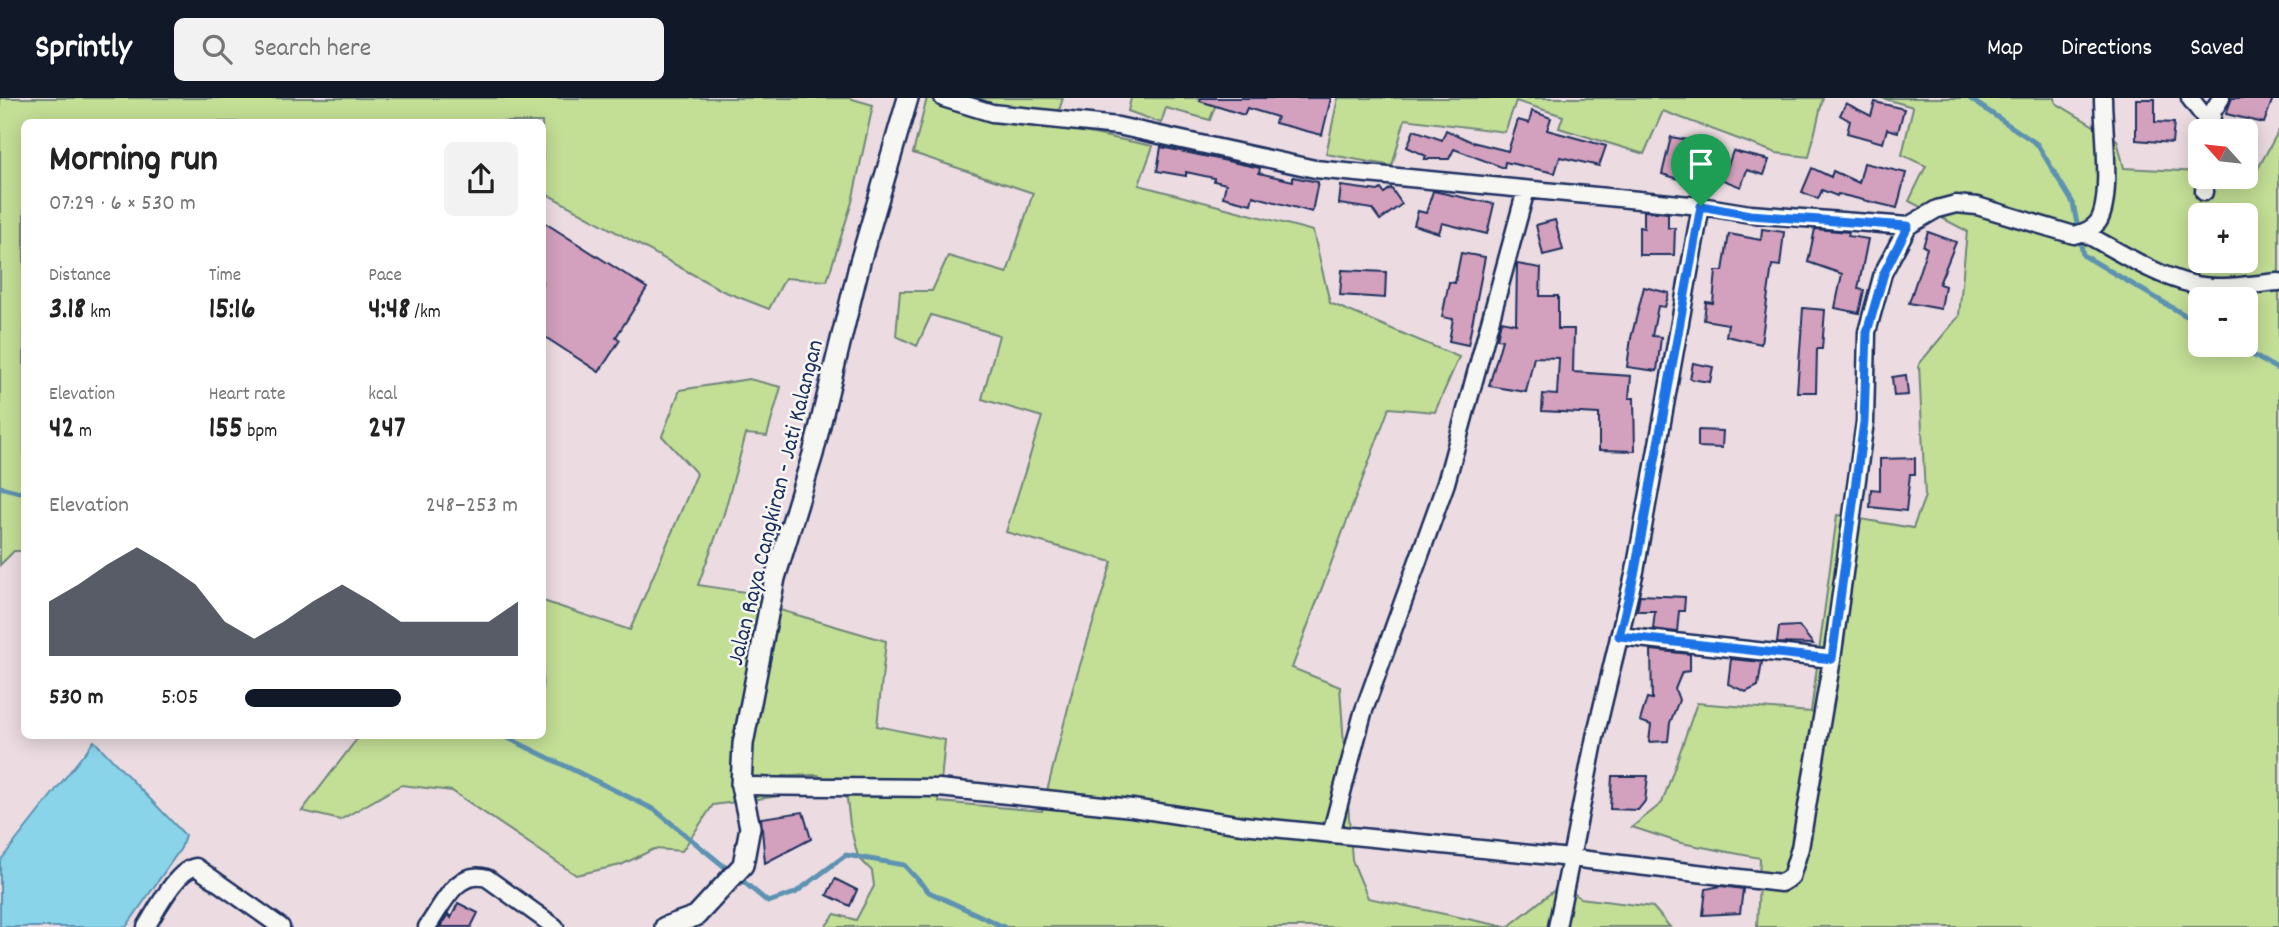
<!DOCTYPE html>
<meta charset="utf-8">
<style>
:root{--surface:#fff;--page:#f2f2f2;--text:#222;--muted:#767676;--accent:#111827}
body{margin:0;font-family:Dekko,sans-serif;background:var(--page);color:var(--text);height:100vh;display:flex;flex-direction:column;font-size:26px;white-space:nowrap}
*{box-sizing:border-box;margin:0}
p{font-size:23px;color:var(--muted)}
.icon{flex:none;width:38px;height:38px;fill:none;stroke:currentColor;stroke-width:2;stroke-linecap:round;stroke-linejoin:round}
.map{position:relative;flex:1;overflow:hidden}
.panel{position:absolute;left:21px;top:21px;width:525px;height:620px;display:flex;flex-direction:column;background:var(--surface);border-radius:10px;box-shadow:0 4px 18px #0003}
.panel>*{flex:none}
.needle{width:46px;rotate:297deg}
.controls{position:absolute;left:2188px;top:21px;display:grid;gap:14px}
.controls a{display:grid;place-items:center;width:70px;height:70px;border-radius:10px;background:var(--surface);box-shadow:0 4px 18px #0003;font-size:35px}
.pin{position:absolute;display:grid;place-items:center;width:60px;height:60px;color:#fff;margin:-72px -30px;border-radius:50% 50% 50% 0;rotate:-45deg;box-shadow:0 0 7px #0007}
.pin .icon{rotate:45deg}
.round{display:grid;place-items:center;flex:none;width:74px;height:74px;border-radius:10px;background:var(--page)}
.overview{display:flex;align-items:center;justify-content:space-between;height:119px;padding:0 28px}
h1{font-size:38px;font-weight:800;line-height:52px}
.metrics{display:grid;grid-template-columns:repeat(3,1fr);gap:10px;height:119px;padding:7px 28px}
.metrics div{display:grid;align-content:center}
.metrics b{font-size:30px;font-weight:800}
.metrics small{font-size:19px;font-weight:400}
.metrics p{font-size:19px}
.chart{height:196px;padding:14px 28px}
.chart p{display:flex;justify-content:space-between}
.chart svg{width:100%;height:126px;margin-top:7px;fill:var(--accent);opacity:.7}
ul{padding:0 28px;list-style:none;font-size:23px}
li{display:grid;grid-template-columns:112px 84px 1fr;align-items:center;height:52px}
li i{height:18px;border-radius:9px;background:var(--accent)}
header{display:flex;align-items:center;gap:42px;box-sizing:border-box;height:98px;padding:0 35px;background:var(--accent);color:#fff}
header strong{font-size:33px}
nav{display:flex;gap:38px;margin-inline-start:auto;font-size:24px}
.search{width:490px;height:63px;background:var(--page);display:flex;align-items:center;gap:18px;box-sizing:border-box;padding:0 24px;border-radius:10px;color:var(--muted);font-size:26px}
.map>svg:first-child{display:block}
</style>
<header>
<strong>Sprintly</strong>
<div class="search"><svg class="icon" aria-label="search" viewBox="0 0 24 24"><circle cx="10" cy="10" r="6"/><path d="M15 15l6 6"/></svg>Search here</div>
<nav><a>Map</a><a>Directions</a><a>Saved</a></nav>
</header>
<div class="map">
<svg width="2279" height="829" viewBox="0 0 2279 829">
<rect width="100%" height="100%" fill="#ecdce2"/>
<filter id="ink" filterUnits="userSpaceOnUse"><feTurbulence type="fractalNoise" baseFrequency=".0143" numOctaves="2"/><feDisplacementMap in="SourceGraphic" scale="14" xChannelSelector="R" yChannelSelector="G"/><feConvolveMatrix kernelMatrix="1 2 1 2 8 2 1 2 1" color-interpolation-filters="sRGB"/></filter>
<g filter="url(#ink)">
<path fill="#c3de95" stroke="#6f867a" stroke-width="2" fill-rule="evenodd" d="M 0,0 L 849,0 L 873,7 L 852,104 L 827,183 L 785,180 L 769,211 L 723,193 L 543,94 L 542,24 L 24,24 L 24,453 L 14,453 L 0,467 Z
M 927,0 L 1063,0 L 1054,28 L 1153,48 L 1139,87 L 1313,133 L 1330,205 L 1459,259 L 1435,314 L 1389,310 L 1292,570 L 1340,589 L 1352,762 L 1368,800 L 1506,829 L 825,829 L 835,816 L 856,822 L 874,788 L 872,773 L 858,759 L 850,727 L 847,701 L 818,677 L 783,678 L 779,698 L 713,707 L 682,753 L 654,751 L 621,767 L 576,777 L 452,693 L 401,687 L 340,722 L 302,713 L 360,637 L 542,637 L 543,503 L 630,532 L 697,376 L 662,338 L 680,292 L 749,281 L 781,289 L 767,338 L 746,336 L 723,419 L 698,487 L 765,497 L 763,507 L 886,543 L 877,628 L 945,642 L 939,704 L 1042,713 L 1073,590 L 1112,464 L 1006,434 L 1042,319 L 982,301 L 999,237 L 931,217 L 917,248 L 896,238 L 900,193 L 932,193 L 948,158 L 1007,175 L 1033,95 L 913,55 Z
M 1131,0 L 1218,0 L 1210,22 L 1166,10 L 1161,25 L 1128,13 Z
M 1338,0 L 1823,0 L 1809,59 L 1776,55 L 1663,13 L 1644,56 L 1559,30 L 1563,18 L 1516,3 L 1505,34 L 1405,21 L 1392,68 L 1326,56 Z
M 1882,0 L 2055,0 L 2056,5 L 2117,42 L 2124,70 L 2200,74 L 2200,79 L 2255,76 L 2279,32 L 2279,829 L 1757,829 L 1760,760 L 1681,745 L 1632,729 L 1662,705 L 1697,605 L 1811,614 L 1837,417 L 1913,430 L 1925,398 L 1919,266 L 1959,218 L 1967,133 L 1909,103 L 1926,68 L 1902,57 L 1913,9 ZM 2200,117 L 2245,117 L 2245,163 L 2200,163 ZM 2200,201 L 2245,201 L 2245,247 L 2200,247 Z
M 1562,786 L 1580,800 L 1653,809 L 1670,829 L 1508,829 Z"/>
<path fill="#89d4e9" stroke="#5d92b1" stroke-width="2" d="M 94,643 L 185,737 L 181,750 L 126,829 L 0,829 L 0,763 Z"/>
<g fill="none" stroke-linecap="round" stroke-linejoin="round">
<path stroke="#5d92b1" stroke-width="5" d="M 1969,0 L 2037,46 L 2073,105 L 2083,157 L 2200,226
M 2235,247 L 2279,272
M 0,389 L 24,395
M 502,637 L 655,712 L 731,774
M 739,780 L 768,804 L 795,795 L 846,757 L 904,767 L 929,794 L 1004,829"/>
</g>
<path fill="#d3a1bd" stroke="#1b2f5e" stroke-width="2" d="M 1201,0 L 1331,0 L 1322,37 L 1275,25 L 1277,19 L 1247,10 L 1244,17 L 1200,3 Z
M 2232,0 L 2273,0 L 2264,25 L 2226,16 Z
M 2136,1 L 2155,1 L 2155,24 L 2174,25 L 2172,45 L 2136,42 Z
M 1875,4 L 1904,11 L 1898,34 L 1887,31 L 1883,45 L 1847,35 L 1850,23 L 1840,17 L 1846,5 L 1871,18 Z
M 1532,13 L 1551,20 L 1547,32 L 1606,48 L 1599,68 L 1560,59 L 1555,75 L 1505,64 L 1504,70 L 1454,51 L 1449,61 L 1424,61 L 1426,58 L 1407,49 L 1414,32 L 1442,42 L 1446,32 L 1472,44 L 1508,53 L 1518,22 L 1529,25 Z
M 1671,39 L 1705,45 L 1693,85 L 1662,76 Z
M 1161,49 L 1260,70 L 1259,75 L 1293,83 L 1293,79 L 1318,84 L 1312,114 L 1253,98 L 1251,106 L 1223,99 L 1226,86 L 1214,83 L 1214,80 L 1186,74 L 1186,78 L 1157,73 Z
M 1733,53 L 1769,62 L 1764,77 L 1747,72 L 1741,89 L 1723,82 Z
M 1864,65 L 1906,75 L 1897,110 L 1838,96 L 1837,98 L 1822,92 L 1818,101 L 1802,94 L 1812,70 L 1831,79 L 1833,73 L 1859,85 Z
M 1341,88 L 1378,93 L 1381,91 L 1384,95 L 1391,90 L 1402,106 L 1380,122 L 1372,111 L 1339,106 Z
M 1433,93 L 1494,106 L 1487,136 L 1442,125 L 1439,135 L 1414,127 L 1418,113 L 1426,115 Z
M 1644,113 L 1668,115 L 1668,130 L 1675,130 L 1674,157 L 1639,157 L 1639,129 L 1644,130 Z
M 1555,122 L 1563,152 L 1543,157 L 1536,127 Z
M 542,123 L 647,190 L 616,239 L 620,242 L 599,274 L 542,237 Z
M 1762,131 L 1784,134 L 1780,168 L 1772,167 L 1761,246 L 1726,238 L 1728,226 L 1704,222 L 1706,204 L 1713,205 L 1716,173 L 1723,173 L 1729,136 L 1761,142 Z
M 1815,131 L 1849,134 L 1848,138 L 1868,141 L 1858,191 L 1864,192 L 1859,215 L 1835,210 L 1842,176 L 1808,164 Z
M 1928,134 L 1956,144 L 1939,186 L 1945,188 L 1941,211 L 1909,205 L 1927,150 L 1923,148 Z
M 1461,155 L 1485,159 L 1468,247 L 1449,243 L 1453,221 L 1442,219 L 1449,184 L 1455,185 Z
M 1517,166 L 1541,170 L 1540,198 L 1558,198 L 1558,231 L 1574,231 L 1573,274 L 1631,278 L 1629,300 L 1634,300 L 1635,353 L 1599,352 L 1599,316 L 1542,313 L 1543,296 L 1557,297 L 1559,260 L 1534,259 L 1526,294 L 1489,288 L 1502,242 L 1497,241 L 1501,223 L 1516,226 Z
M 1342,172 L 1386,174 L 1385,200 L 1340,197 Z
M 1644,189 L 1669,195 L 1665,209 L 1658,208 L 1652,238 L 1661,239 L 1657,273 L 1627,269 L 1631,240 Z
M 1803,210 L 1825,212 L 1822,251 L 1817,251 L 1816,294 L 1797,294 Z
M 1693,265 L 1713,269 L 1710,284 L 1690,281 Z
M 1906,277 L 1908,297 L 1894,298 L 1892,279 Z
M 1698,332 L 1723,333 L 1722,350 L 1698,349 Z
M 1915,360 L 1915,376 L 1910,376 L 1906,413 L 1870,409 L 1871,391 L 1880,392 L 1880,361 Z
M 1640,497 L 1685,499 L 1684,513 L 1679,513 L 1677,534 L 1653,531 L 1655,513 L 1637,513 Z
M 1799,528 L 1813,546 L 1777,545 L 1779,529 Z
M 1651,552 L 1690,556 L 1690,573 L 1682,574 L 1675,591 L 1679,602 L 1670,625 L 1668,643 L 1649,644 L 1651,627 L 1640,623 L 1647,600 L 1652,601 Z
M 1731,561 L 1762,564 L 1758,588 L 1746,594 L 1728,586 Z
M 1612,678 L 1648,678 L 1645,703 L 1638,712 L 1610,711 Z
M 803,714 L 811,741 L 765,765 L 761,720 Z
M 835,781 L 857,792 L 850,808 L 827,797 Z
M 1721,788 L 1743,791 L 1740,815 L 1703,817 L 1706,791 Z
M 458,805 L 478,815 L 471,829 L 440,829 L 448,816 L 451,820 Z"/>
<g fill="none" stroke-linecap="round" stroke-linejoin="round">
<g stroke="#1b2f5e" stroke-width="21">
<path id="minor" d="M 943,0 L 992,15 L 1118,28 L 1315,71 L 1701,108
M 2190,0 L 2210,26
M 2209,33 L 2213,13 L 2221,0
M 2204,94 L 2205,79
M 2084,135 C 2118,153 2154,177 2192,186 C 2220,193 2251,186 2279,184
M 1619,538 L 1832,561
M 741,688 L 939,690 L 1132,710 L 1242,727 L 1571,760 L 1595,639 L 1635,473 L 1701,108 L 1750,116 L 1908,128 L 1937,111 L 1956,106 L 1977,108 L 2074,137 C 2083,135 2092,132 2098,124 C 2113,103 2103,27 2103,0
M 1331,736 L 1363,615 L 1446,385 L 1526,92
M 146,829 C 156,813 177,771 196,769 L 281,829
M 427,829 C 443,807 456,771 487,780 L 555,829
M 1557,829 L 1571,760 L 1781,785 L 1791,779 L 1800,750 L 1832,561 L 1865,324 L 1867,234 L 1883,175 L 1908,128"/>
</g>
<g stroke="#1b2f5e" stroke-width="24">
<path id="tertiary" d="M 665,829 L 696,818 L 743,767 L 750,729 L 741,688 L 743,646 L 775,480 L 813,356 L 860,164 L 908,0"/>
</g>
<use href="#minor" stroke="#f6f6f2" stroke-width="16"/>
<use href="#tertiary" stroke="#f6f6f2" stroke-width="19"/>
</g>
</g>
<g fill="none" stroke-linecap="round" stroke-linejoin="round" filter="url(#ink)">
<g stroke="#fff" stroke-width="14">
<path id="route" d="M 1701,108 L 1750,117 L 1908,128 L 1884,175 L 1867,234 L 1864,324 L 1832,561 L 1619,538 L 1635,473 Z"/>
</g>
<use href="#route" stroke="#1a73e8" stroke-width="9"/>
</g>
<g text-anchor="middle" stroke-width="5" stroke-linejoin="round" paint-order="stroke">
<g font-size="24" fill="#1b2f5e" stroke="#f6f6f2">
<text transform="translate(774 404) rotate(-76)" y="8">Jalan Raya Cangkiran - Jati Kalangan</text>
</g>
</g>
</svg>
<div class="controls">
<a><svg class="needle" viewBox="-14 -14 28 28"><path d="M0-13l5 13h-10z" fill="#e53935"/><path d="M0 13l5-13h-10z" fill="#767676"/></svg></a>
<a>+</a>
<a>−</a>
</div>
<div class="pin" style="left:1701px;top:108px;background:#1e9e55"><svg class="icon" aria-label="arrive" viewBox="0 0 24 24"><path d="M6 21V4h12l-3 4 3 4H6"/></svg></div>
<section class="panel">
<div class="overview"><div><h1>Morning run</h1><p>07:29 · 6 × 530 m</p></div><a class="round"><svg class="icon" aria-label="share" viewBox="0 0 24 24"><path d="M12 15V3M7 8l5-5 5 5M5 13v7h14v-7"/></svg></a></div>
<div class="metrics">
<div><p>Distance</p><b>3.18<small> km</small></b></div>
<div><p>Time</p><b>15:16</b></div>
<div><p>Pace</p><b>4:48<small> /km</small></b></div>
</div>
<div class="metrics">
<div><p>Elevation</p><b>42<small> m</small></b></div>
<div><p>Heart rate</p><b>155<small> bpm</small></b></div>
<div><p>kcal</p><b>247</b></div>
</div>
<div class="chart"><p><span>Elevation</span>248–253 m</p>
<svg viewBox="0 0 160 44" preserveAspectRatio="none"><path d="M0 44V25L10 19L20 12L30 6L40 12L50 19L60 32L70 38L80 32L90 25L100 19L110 25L120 32L130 32L140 32L150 32L160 25V44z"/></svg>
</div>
<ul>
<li><b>530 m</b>5:05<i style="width:57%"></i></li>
</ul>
</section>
</div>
